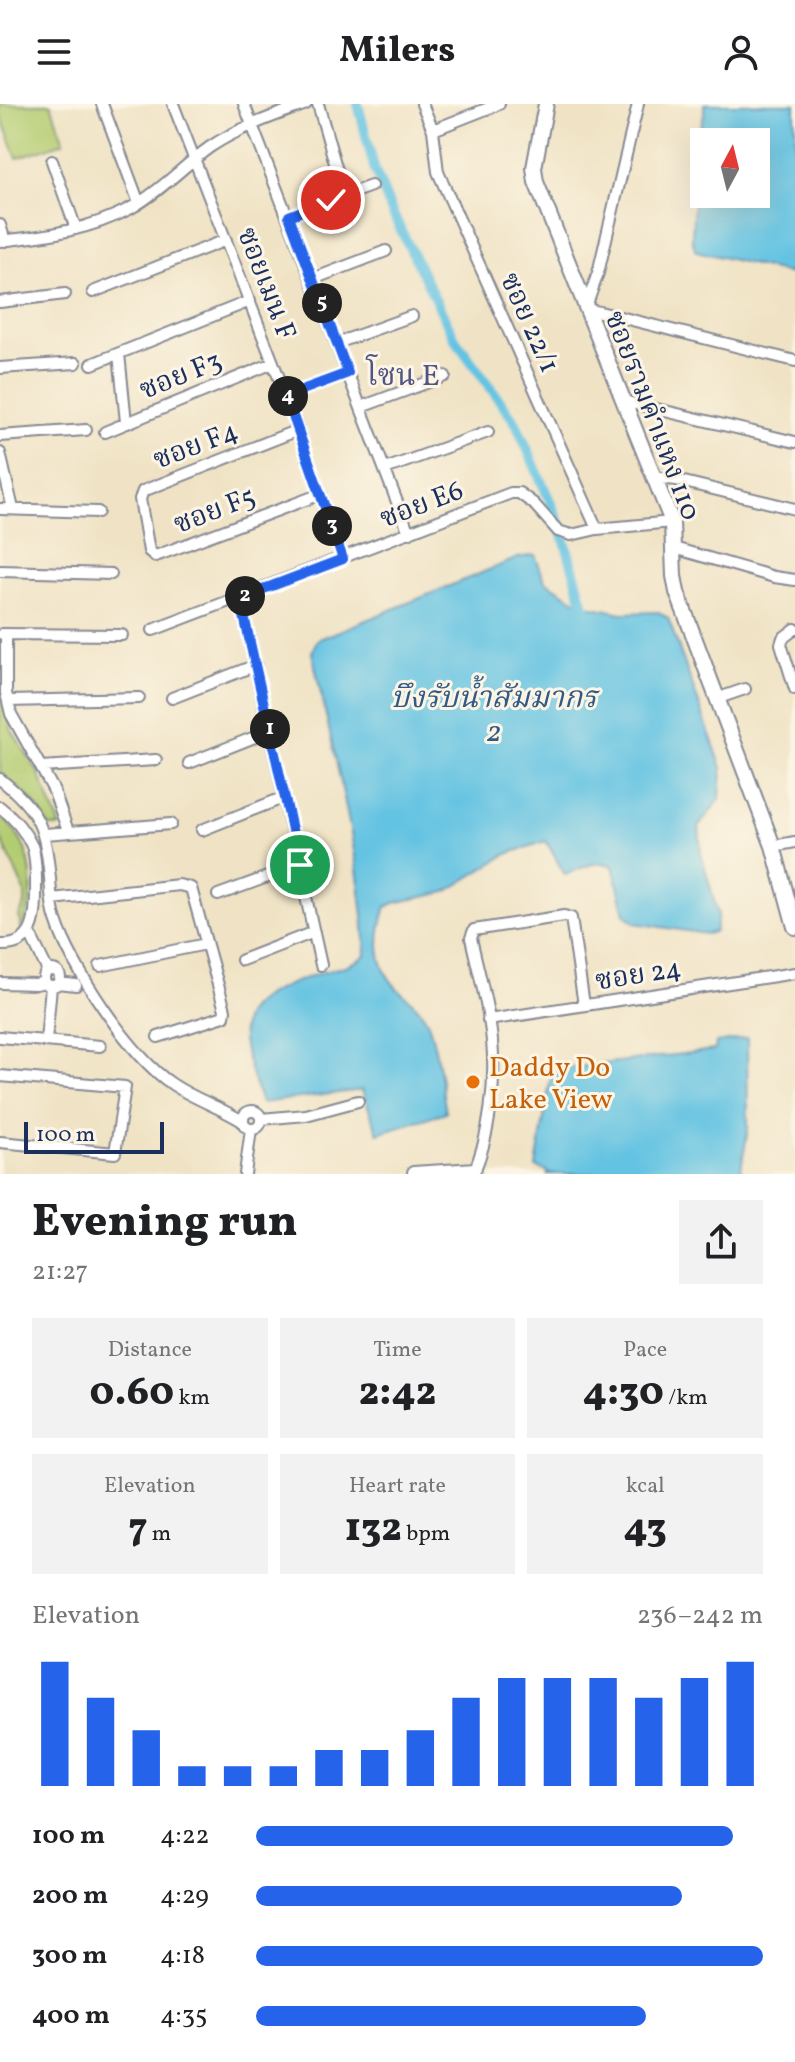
<!DOCTYPE html>
<meta charset="utf-8">
<style>
:root{--surface:#fff;--page:#f2f2f2;--text:#202124;--muted:#757577;--accent:#2563eb}
body{margin:0;font-family:Vollkorn,"Noto Serif Thai",serif;background:var(--page);color:var(--text);height:100vh;display:flex;flex-direction:column;font-size:30px;white-space:nowrap}
*{box-sizing:border-box;margin:0}
p{font-size:26px;color:var(--muted)}
.icon{flex:none;width:44px;height:44px;fill:none;stroke:currentColor;stroke-width:2;stroke-linecap:round;stroke-linejoin:round}
.map{position:relative;height:1070px;overflow:hidden}
.side{display:flex;flex-direction:column;background:var(--surface);flex:1}
.side>*{flex:none}
.needle{width:52px;rotate:7deg}
.tools{position:absolute;left:690px;top:24px;display:grid;gap:16px}
.tools a{display:grid;place-items:center;width:80px;height:80px;border-radius:0px;background:var(--surface);box-shadow:0 8px 32px #0002;font-size:40px}
.scale{position:absolute;left:24px;bottom:20px;width:140px;box-sizing:border-box;padding-left:8px;border:4px solid #1b2f5e;border-top:0;font-size:22px;line-height:28px;white-space:nowrap;color:#1b2f5e;-webkit-text-stroke:6px #fcf5e5;paint-order:stroke}
.pin{position:absolute;display:grid;place-items:center;width:68px;height:68px;color:#fff;margin:-34px;border:4px solid #fff;border-radius:50%;box-shadow:0 2px 8px #0007}
.km{position:absolute;width:40px;height:40px;margin:-20px;border-radius:50%;background:#222;color:#fff;font-size:22px;line-height:40px;text-align:center}
.round{display:grid;place-items:center;flex:none;width:84px;height:84px;border-radius:0px;background:var(--page)}
.head{display:flex;align-items:center;justify-content:space-between;height:136px;padding:0 32px}
h1{font-size:44px;font-weight:800;line-height:60px}
.stats{display:grid;grid-template-columns:repeat(3,1fr);gap:12px;height:136px;padding:8px 32px}
.stats div{display:grid;align-content:center;border-radius:0px;background:var(--page);text-align:center}
.stats b{font-size:40px;font-weight:800}
.stats small{font-size:22px;font-weight:400}
.stats p{font-size:22px}
.chart{height:224px;padding:16px 32px}
.chart p{display:flex;justify-content:space-between}
.chart svg{width:100%;height:144px;margin-top:8px;stroke:var(--accent);stroke-width:6}
ul{padding:0 32px;list-style:none;font-size:26px}
li{display:grid;grid-template-columns:128px 96px 1fr;align-items:center;height:60px}
li i{height:20px;border-radius:10px;background:var(--accent)}
header{display:flex;justify-content:space-between;align-items:center;height:104px;padding:0 32px;background:var(--surface);font-size:36px;font-weight:800}
.map>svg:first-child{display:block}
</style>
<header><svg class="icon" aria-label="menu" viewBox="0 0 24 24"><path d="M4 6h16M4 12h16M4 18h16"/></svg>Milers<svg class="icon" aria-label="person" viewBox="0 0 24 24"><circle cx="12" cy="8" r="4"/><path d="M4 21q1-7 8-7t8 7"/></svg></header>
<div class="map">
<svg width="795" height="1070" viewBox="0 0 795 1070">
<rect width="100%" height="100%" fill="#fcf5e5"/>
<filter id="ink" filterUnits="userSpaceOnUse"><feTurbulence type="fractalNoise" baseFrequency=".0125" numOctaves="2"/><feDisplacementMap in="SourceGraphic" scale="16" xChannelSelector="R" yChannelSelector="G"/><feConvolveMatrix kernelMatrix="1 2 1 2 8 2 1 2 1" color-interpolation-filters="sRGB"/></filter>
<filter id="wash" filterUnits="userSpaceOnUse"><feTurbulence type="fractalNoise" baseFrequency=".006" numOctaves="4" result="noise"/><feDisplacementMap in="SourceGraphic" scale="32" xChannelSelector="R" yChannelSelector="G"/><feGaussianBlur stdDeviation="1.8" result="paint"/><feColorMatrix in="noise" values="0 0 0 0 0 0 0 0 0 0 0 0 0 0 0 0 0 1.4 0 .05"/><feComposite in="paint" operator="in"/></filter>
<g filter="url(#wash)">
<rect width="100%" height="100%" fill="#f0e3c5"/>
<path fill="#b4cc71" stroke="#687e68" stroke-width="2" d="M 0,0 L 51,0 L 64,38 L 17,54 L 0,9 Z
M 0,534 L 2,534 L 0,579 L 11,625 L 38,668 L 61,723 L 49,723 L 36,701 L 0,668 Z
M 0,710 C 10,721 21,733 26,748 C 34,770 34,805 21,824 L 19,812 L 25,800 L 25,788 L 0,732 Z"/>
<path fill="#64c3e2" stroke="#4079a0" stroke-width="2" fill-rule="evenodd" d="M 704,0 L 795,0 L 795,171 L 696,147 L 692,135 L 694,94 L 692,55 L 704,10 ZM 756,38 L 756,90 L 704,90 L 704,38 Z
M 535,451 L 545,477 L 584,501 L 622,509 L 658,508 L 668,514 L 722,664 L 720,695 L 699,722 L 701,749 L 718,810 L 715,828 L 706,830 L 635,819 L 625,810 L 613,762 C 597,754 580,765 565,771 L 546,737 L 507,750 L 446,788 L 394,799 L 386,803 C 375,835 375,865 402,889 C 412,898 425,908 429,922 C 438,949 441,980 446,1008 L 378,1029 L 362,986 L 261,999 C 231,912 229,901 320,869 C 337,864 352,862 366,851 C 361,749 333,648 312,548 L 317,536 L 518,454 Z
M 747,934 L 748,1026 L 740,1070 L 547,1070 L 547,1067 L 536,1063 L 550,977 L 561,965 L 715,946 L 716,939 Z"/>
<g fill="none" stroke-linecap="round" stroke-linejoin="round">
<path stroke="#64c3e2" stroke-width="10" d="M 358,0 L 375,67 L 392,108 L 455,235 L 516,319 L 560,420 L 585,505 L 581,512"/>
</g>
</g>
<g filter="url(#ink)">
<g fill="none" stroke-linecap="round" stroke-linejoin="round">
<g stroke="#868992" stroke-width="14">
<path id="street" d="M 102,0 L 139,99
M 173,0 L 286,292 L 343,455
M 244,0 L 409,429
M 318,0 L 344,91
M 422,0 L 433,26 L 438,68 L 597,425
M 433,26 L 499,0
M 52,57 L 76,125
M 289,112 L 371,82
M 0,121 L 5,137
M 0,137 C 46,132 90,126 131,104 C 160,88 183,62 210,43 C 238,24 274,12 306,0
M 313,175 L 386,147
M 93,188 L 226,136
M 0,198 L 65,190
M 586,203 L 598,169 L 638,0
M 587,208 L 590,206 L 600,208 L 795,257
M 337,239 L 412,212
M 119,250 L 126,318
M 92,260 L 250,197
M 0,264 L 76,259
M 286,292 L 348,269
M 623,297 L 795,338
M 361,303 L 445,272
M 298,326 L 143,387 L 140,395 L 149,447 L 155,452 L 161,450 L 321,390
M 105,328 L 273,259
M 0,332 L 86,326
M 0,349 L 13,405
M 385,365 L 488,328
M 654,373 L 676,376 L 795,405
M 0,405 L 98,408
M 674,444 L 774,473 L 795,476
M 0,467 L 111,470
M 240,494 L 321,861
M 795,525 L 783,534 L 781,540 L 795,585
M 153,526 L 511,389 L 519,389 L 534,400 L 558,427 L 571,431 L 597,425 L 672,418
M 2,530 L 122,531
M 6,530 L 6,589 L 11,610 L 53,685 L 68,727
M 172,594 L 256,561
M 716,595 L 745,585
M 8,597 L 139,594
M 189,659 L 270,627
M 41,663 L 156,656
M 0,675 C 40,707 45,724 50,774 C 51,788 51,803 56,816 C 71,863 131,953 172,980 C 194,995 220,1003 242,1017
M 0,703 C 13,713 25,727 32,742 C 36,753 36,768 36,780 C 36,807 38,843 0,841
M 202,726 L 285,693
M 45,730 L 171,720
M 773,742 L 795,738
M 218,791 L 300,761
M 52,795 L 179,781 L 191,784 L 225,906 L 224,912 L 158,933
M 29,828 L 48,867
M 242,856 L 314,828
M 100,862 L 206,840
M44 874a8 8 0 1 1 16 0a8 8 0 1 1-16 0Z
M 0,879 L 36,880 L 45,878
M 58,879 L 76,881
M 488,916 L 795,869
M 0,933 L 100,942
M 46,937 L 51,882
M 0,972 L 125,983 L 115,1049 L 0,1038
M243 1016a9 9 0 1 1 18 0a9 9 0 1 1-18 0Z
M 261,1015 L 306,1011 L 358,997
M 413,1068 L 476,1064
M 245,1070 L 251,1025
M 473,1070 C 490,1033 496,977 492,937 C 489,903 478,867 471,834 L 474,826 L 564,812 L 571,814 L 584,901"/>
</g>
<g stroke="#868992" stroke-width="18">
<path id="secondary" d="M 546,0 L 534,64 L 536,78 L 672,418 L 674,472 L 677,488 L 773,742 L 795,823"/>
</g>
<use href="#street" stroke="#fff" stroke-width="10"/>
<use href="#secondary" stroke="#fff" stroke-width="14"/>
</g>
</g>
<g fill="none" stroke-linecap="round" stroke-linejoin="round" filter="url(#ink)">
<g stroke="#fff" stroke-width="16">
<path id="route" d="M 300,761 L 240,494 L 343,455 L 286,292 L 348,269 L 289,112 L 331,96"/>
</g>
<use href="#route" stroke="#2563eb" stroke-width="10"/>
</g>
<circle fill="#e8710a" stroke="#fcf5e5" stroke-width="3" cx="473" cy="978" r="8"/>
<g text-anchor="middle" stroke-width="6" stroke-linejoin="round" paint-order="stroke">
<g font-size="28" fill="#1b2f5e" stroke="#fcf5e5">
<text transform="translate(268 179) rotate(69)" y="10">ซอยเมน F</text>
<text transform="translate(531 218) rotate(66)" y="10">ซอย 22/1</text>
<text transform="translate(180 270) rotate(-22)" y="10">ซอย F3</text>
<text transform="translate(654 311) rotate(69)" y="10">ซอยรามคำแหง 110</text>
<text transform="translate(195 340) rotate(-21)" y="10">ซอย F4</text>
<text transform="translate(421 399) rotate(-21)" y="10">ซอย E6</text>
<text transform="translate(214 405) rotate(-21)" y="10">ซอย F5</text>
<text transform="translate(638 869) rotate(-9)" y="10">ซอย 24</text>
</g>
<g font-size="28" fill="#c56008" stroke="#fcf5e5" text-anchor="start">
<text x="489" y="972">Daddy Do<tspan x="489" dy="32">Lake View</tspan></text>
</g>
<g font-size="30" fill="#515584" stroke="#fcf5e5">
<text x="403" y="281">โซน E</text>
</g>
<g font-size="30" font-style="italic" fill="#315b86" stroke="#fcf5e5">
<text x="494" y="603">บึงรับน้ำสัมมากร<tspan x="494" dy="34">2</tspan></text>
</g>
</g>
</svg>
<div class="tools">
<a><svg class="needle" viewBox="-14 -14 28 28"><path d="M0-13l5 13h-10z" fill="#e53935"/><path d="M0 13l5-13h-10z" fill="#757577"/></svg></a>
</div>
<div class="scale">100 m</div>
<div class="pin" style="left:300px;top:761px;background:#1e9e55"><svg class="icon" aria-label="arrive" viewBox="0 0 24 24"><path d="M6 21V4h12l-3 4 3 4H6"/></svg></div>
<div class="pin" style="left:331px;top:96px;background:#d93025"><svg class="icon" aria-label="check" viewBox="0 0 24 24"><path d="M5 12l5 5 9-10"/></svg></div>
<b class="km" style="left:270px;top:625px">1</b>
<b class="km" style="left:245px;top:492px">2</b>
<b class="km" style="left:332px;top:422px">3</b>
<b class="km" style="left:288px;top:292px">4</b>
<b class="km" style="left:322px;top:199px">5</b>
</div>
<section class="side">
<div class="head"><div><h1>Evening run</h1><p>21:27</p></div><a class="round"><svg class="icon" aria-label="share" viewBox="0 0 24 24"><path d="M12 15V3M7 8l5-5 5 5M5 13v7h14v-7"/></svg></a></div>
<div class="stats">
<div><p>Distance</p><b>0.60<small> km</small></b></div>
<div><p>Time</p><b>2:42</b></div>
<div><p>Pace</p><b>4:30<small> /km</small></b></div>
</div>
<div class="stats">
<div><p>Elevation</p><b>7<small> m</small></b></div>
<div><p>Heart rate</p><b>132<small> bpm</small></b></div>
<div><p>kcal</p><b>43</b></div>
</div>
<div class="chart"><p><span>Elevation</span>236–242 m</p>
<svg viewBox="0 0 160 44" preserveAspectRatio="none"><path d="M5 44V6M15 44V17M25 44V27M35 44V38M45 44V38M55 44V38M65 44V33M75 44V33M85 44V27M95 44V17M105 44V11M115 44V11M125 44V11M135 44V17M145 44V11M155 44V6"/></svg>
</div>
<ul>
<li><b>100 m</b>4:22<i style="width:94%"></i></li>
<li><b>200 m</b>4:29<i style="width:84%"></i></li>
<li><b>300 m</b>4:18<i style="width:100%"></i></li>
<li><b>400 m</b>4:35<i style="width:77%"></i></li>
</ul>
</section>
